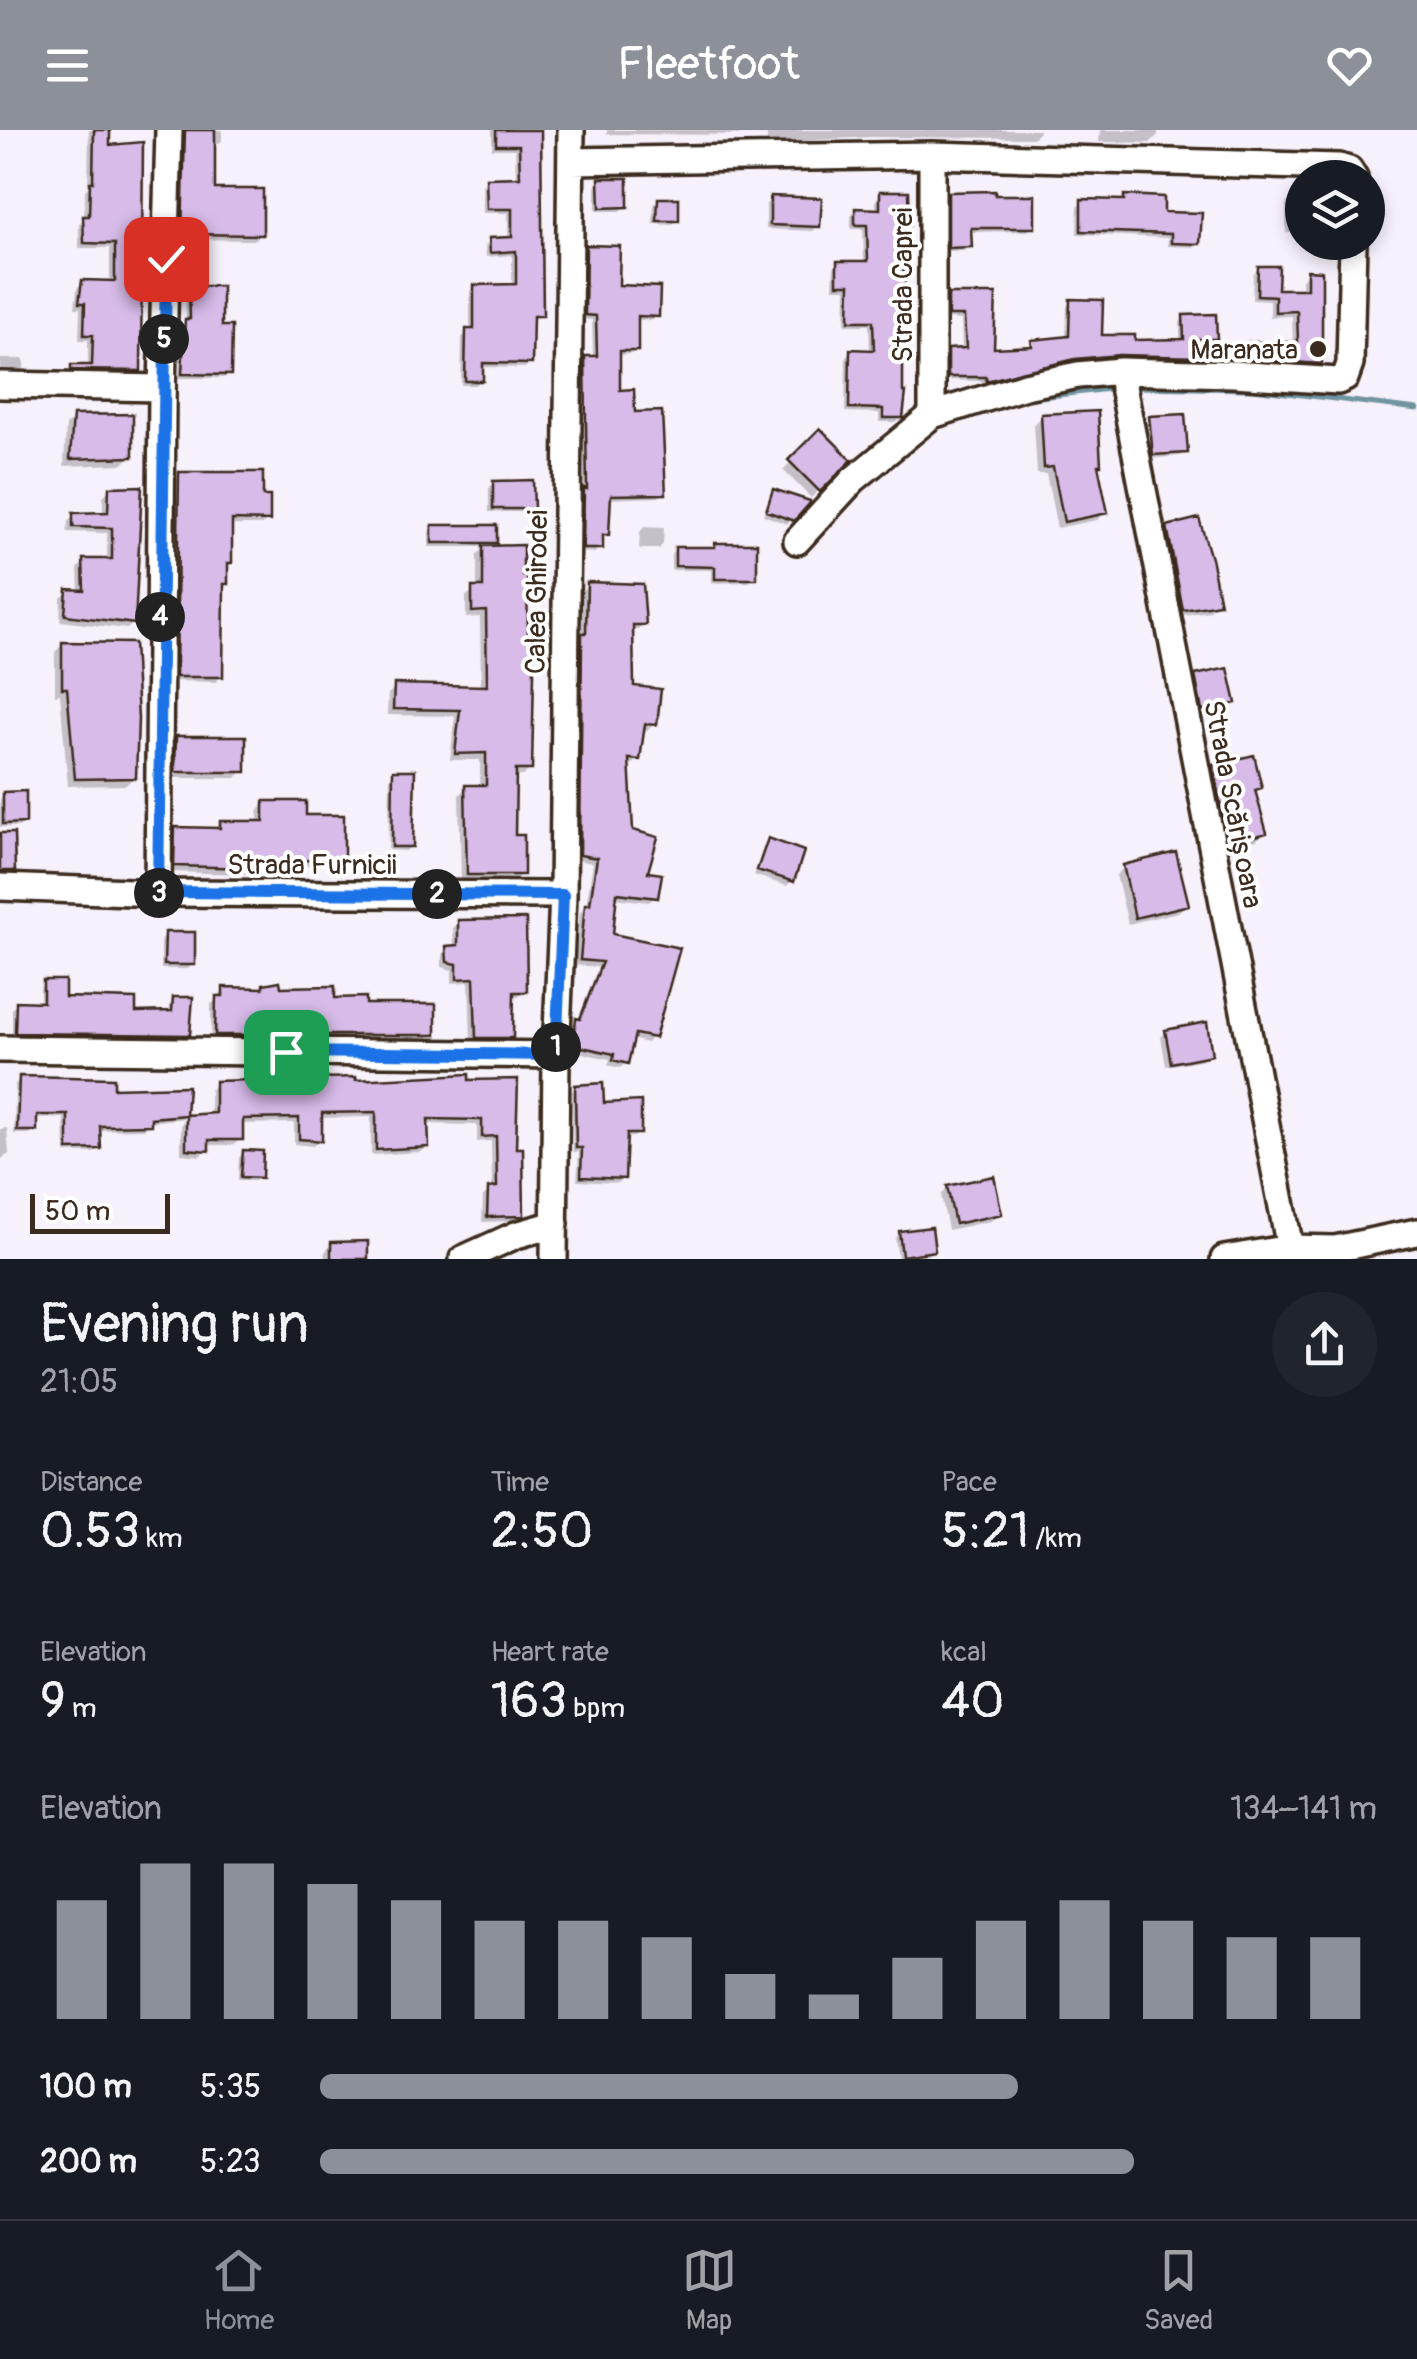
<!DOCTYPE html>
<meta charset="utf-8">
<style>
:root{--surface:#171b24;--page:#20242c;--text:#f1f3f6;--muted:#9ea1a6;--line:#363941;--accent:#8c9099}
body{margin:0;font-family:Pangolin,sans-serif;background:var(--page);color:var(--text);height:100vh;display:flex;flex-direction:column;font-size:38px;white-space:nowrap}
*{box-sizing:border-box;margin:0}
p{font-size:32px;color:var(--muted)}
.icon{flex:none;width:55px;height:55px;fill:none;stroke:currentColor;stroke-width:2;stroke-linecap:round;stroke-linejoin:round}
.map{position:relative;height:1129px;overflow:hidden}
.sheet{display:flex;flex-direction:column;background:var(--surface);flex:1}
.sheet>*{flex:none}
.controls{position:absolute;left:1285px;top:30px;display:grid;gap:20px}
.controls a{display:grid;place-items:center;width:100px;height:100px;border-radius:50%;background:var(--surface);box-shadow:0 5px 15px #0003;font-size:50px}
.scale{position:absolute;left:30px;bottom:25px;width:140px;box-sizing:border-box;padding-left:10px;border:5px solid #3b2a1e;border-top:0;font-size:28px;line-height:35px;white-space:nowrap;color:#3b2a1e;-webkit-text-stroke:8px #fff;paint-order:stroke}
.pin{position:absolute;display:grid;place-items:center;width:85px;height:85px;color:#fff;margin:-42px;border-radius:20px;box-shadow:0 5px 15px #0006}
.km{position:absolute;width:50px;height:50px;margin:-25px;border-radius:50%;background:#222;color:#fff;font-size:28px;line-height:50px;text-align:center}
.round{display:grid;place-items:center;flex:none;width:105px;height:105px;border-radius:52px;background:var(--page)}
.summary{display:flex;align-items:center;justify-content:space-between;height:170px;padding:0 40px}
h1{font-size:55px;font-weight:600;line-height:75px}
.stats{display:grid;grid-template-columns:repeat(3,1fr);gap:15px;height:170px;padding:10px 40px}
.stats div{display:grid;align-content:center}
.stats b{font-size:50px;font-weight:600}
.stats small{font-size:28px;font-weight:400}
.stats p{font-size:28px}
.chart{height:280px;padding:20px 40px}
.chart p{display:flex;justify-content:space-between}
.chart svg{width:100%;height:180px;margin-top:10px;stroke:var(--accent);stroke-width:6}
ul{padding:0 40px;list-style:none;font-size:32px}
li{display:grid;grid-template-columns:160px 120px 1fr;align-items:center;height:75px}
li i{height:25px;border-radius:12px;background:var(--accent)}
header{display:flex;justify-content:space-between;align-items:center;height:130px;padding:0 40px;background:var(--accent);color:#fff;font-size:45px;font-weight:600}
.dock{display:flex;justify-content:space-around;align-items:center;height:140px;border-top:2px solid var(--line);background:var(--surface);font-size:28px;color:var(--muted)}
.dock a{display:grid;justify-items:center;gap:5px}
.dock .current{color:var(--accent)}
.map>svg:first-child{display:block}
</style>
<header><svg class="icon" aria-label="menu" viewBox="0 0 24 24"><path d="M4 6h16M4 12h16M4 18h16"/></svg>Fleetfoot<svg class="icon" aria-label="heart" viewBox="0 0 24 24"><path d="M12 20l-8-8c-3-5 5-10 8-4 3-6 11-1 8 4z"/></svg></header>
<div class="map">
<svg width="1417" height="1129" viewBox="0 0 1417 1129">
<rect width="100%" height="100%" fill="#f7f1fb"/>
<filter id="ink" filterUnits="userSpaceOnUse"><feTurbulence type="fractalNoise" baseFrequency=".01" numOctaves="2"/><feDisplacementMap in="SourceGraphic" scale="20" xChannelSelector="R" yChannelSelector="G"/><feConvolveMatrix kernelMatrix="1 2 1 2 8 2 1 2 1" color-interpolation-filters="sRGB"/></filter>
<g filter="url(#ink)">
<path fill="#0003" d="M 89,0 L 107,0 L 139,240 L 133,246 L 66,245 L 72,237 L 88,237 L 88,210 L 79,210 L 80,178 L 75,178 L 77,158 L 83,152 L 110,153 L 110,118 L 79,118 L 79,94 L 84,88 L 85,60 L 88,57 Z
M 180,0 L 222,0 L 222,11 L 212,17 L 213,62 L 260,104 L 254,110 L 178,109 Z
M 492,0 L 539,0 L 541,185 L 531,190 L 530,232 L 525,238 L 481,237 L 481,250 L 476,255 L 461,255 L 462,207 L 470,202 L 470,162 L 475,157 L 512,157 L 512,125 L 486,127 L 485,116 L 490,110 L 508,109 L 508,83 L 483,83 L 482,56 L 487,50 L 516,50 L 515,19 L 492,19 Z
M 607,0 L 1039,0 L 1039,2 L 1033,8 L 870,7 L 767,13 L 767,5 L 607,4 Z
M 1100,0 L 1158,0 L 1158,5 L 1150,13 L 1099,12 Z
M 600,50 L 626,76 L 621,81 L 596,81 L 596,55 Z
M 881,64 L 907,95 L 903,99 L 900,129 L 905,214 L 900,218 L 900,287 L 895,292 L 879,292 L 879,283 L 845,282 L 846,227 L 851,222 L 870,222 L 869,195 L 845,195 L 846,158 L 833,158 L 834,138 L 838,133 L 864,134 L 863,99 L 851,99 L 851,86 L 856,81 L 876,81 L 876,69 Z
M 949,64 L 1032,97 L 1028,101 L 969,102 L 969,116 L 964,121 L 945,121 L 945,69 Z
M 1125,68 L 1161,84 L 1198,113 L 1193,117 L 1167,116 L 1168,108 L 1077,104 L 1078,76 L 1082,72 L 1120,72 Z
M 771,69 L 818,96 L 813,101 L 766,99 L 766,74 Z
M 1291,69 L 1302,69 L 1302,103 L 1286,103 L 1286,74 Z
M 659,70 L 677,90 L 672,95 L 653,94 L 654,75 Z
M 587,117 L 616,157 L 657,186 L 652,190 L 636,190 L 635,220 L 631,224 L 618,225 L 618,262 L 664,363 L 659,367 L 608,369 L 606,404 L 595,423 L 579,422 L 581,366 L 584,363 L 581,233 L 586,229 L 593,229 L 592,190 L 582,189 L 582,122 Z
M 1259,138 L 1276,161 L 1302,161 L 1302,149 L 1308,143 L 1320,233 L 1314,239 L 1242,234 L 1242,220 L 1248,214 L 1293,214 L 1292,186 L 1270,187 L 1270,171 L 1252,170 L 1253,144 Z
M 190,159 L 220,198 L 229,244 L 224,248 L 179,248 L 181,196 L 186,191 L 185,163 Z
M 949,167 L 991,221 L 1066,209 L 1067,176 L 1071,172 L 1099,207 L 1133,212 L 1180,211 L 1180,192 L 1184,187 L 1214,208 L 1210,213 L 1197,212 L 1197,226 L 1192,230 L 1114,228 L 1070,232 L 982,254 L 982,251 L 945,250 L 945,226 L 949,221 L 962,221 L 961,190 L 945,189 L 945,171 Z
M 0,229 L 24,229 L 24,238 L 20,243 L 0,244 Z
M 1042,286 L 1096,336 L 1105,382 L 1097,390 L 1057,398 L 1046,344 L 1037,344 L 1034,294 Z
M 74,288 L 130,326 L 123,334 L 64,336 L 66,295 Z
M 1150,289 L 1185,322 L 1180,326 L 1149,329 L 1146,293 Z
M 820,302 L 848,330 L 811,368 L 783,340 Z
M 180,344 L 260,368 L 267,390 L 262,395 L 229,395 L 225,453 L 222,457 L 221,546 L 216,552 L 172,551 L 175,349 Z
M 494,353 L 531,378 L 526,382 L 489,382 L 489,358 Z
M 110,359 L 133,493 L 127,499 L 60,491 L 61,468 L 68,462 L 79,462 L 78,438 L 85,432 L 107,431 L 107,403 L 67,402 L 68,392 L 74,385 L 103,385 L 103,366 Z
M 774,362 L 806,373 L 787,394 L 763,385 Z
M 433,397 L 494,412 L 489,418 L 530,639 L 523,646 L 513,646 L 513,707 L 521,744 L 514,751 L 461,751 L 459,665 L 466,658 L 480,658 L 480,630 L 450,630 L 455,586 L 387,585 L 388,564 L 395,557 L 481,559 L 480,487 L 466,488 L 466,466 L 477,459 L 477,425 L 485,417 L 429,417 L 429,402 Z
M 644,397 L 664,398 L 663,414 L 659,419 L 639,419 L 640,402 Z
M 1168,398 L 1217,473 L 1209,481 L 1176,486 L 1160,406 Z
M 676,419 L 754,448 L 749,452 L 712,453 L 712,440 L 671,440 L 671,424 Z
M 588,455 L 643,494 L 638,500 L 630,500 L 631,558 L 654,594 L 648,600 L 642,599 L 638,629 L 632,635 L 626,634 L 630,701 L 655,766 L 649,772 L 614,768 L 610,806 L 652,907 L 647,913 L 631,909 L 626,933 L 620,938 L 608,935 L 610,929 L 568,920 L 571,896 L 578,890 L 598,837 L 575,835 L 580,782 L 586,776 L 593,733 L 575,730 L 577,511 L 581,508 L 582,460 Z
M 63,514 L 134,647 L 126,655 L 68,656 L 60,564 L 55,565 L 55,522 Z
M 1197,547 L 1234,573 L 1226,580 L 1195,587 L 1189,555 Z
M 177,609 L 243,640 L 236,648 L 169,648 L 169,616 Z
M 1214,637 L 1259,657 L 1253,664 L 1264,702 L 1257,710 L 1221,720 L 1207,645 Z
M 394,643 L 411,716 L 406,721 L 388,720 L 390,647 Z
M 4,665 L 23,692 L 19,697 L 0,697 L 0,669 Z
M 265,674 L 304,688 L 342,728 L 335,735 L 251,738 L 245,744 L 169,742 L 169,707 L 176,700 L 215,700 L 221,694 L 258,694 L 258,681 Z
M 768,711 L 791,751 L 787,756 L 754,745 Z
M 1124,737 L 1186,775 L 1178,782 L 1128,794 L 1116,745 Z
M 459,792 L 524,861 L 519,866 L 511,867 L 510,907 L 504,913 L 471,913 L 469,852 L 452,853 L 452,840 L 442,837 L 442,824 L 447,818 L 454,818 L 453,798 Z
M 166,805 L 193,834 L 188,839 L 161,839 L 161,810 Z
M 44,852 L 63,870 L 134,884 L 169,884 L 170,874 L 174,870 L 188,904 L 184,908 L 12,906 L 12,878 L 17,874 L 40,874 L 40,857 Z
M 264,856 L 363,877 L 433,904 L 428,909 L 211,909 L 211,874 L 219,869 L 219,865 L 224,860 L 260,860 Z
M 1166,902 L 1210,924 L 1205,929 L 1166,936 L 1161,907 Z
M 467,947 L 514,1021 L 521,1085 L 515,1091 L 482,1092 L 483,1066 L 492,1060 L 491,1011 L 477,1012 L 477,995 L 426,994 L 427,1016 L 421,1022 L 371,1025 L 371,987 L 319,988 L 319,1010 L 313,1016 L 294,1014 L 294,993 L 241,994 L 240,1009 L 234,1015 L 207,1015 L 201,1026 L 181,1024 L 181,994 L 186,988 L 149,992 L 144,999 L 98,1000 L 98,1018 L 94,1023 L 65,1023 L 64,988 L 34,989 L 34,1000 L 30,1004 L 14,1004 L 15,954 L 20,949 L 111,960 L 185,959 L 183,988 L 210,986 L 210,960 L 216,954 L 354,953 Z
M 576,957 L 639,1003 L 634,1007 L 625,1008 L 622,1048 L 618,1053 L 577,1051 L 579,1022 L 573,1022 L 572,962 Z
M 7,998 L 9,1024 L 0,1030 L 0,999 Z
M 244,1023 L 260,1047 L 255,1051 L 238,1051 L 239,1027 Z
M 948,1058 L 999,1083 L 991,1091 L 948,1100 L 941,1065 Z
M 900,1103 L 933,1120 L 928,1125 L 898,1129 L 895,1108 Z
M 332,1114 L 365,1129 L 324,1129 L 325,1122 Z"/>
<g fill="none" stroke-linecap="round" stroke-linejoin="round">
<path stroke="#70949f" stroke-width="5" d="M 1131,257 L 1253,259 L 1417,279
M 1033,268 L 1109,259"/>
</g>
<path fill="#d8bbe9" stroke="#3b2a1e" stroke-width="2.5" d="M 94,0 L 110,0 L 110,15 L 143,12 L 141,241 L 71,240 L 71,235 L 92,235 L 93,205 L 84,205 L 85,173 L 79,173 L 82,150 L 115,151 L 115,114 L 84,113 L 83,86 L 89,86 L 90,52 L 93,52 Z
M 185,0 L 215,0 L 215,59 L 263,59 L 263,105 L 182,104 Z
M 496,0 L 541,0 L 543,186 L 533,186 L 532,234 L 483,233 L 483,251 L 465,251 L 466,199 L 474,199 L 474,155 L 516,154 L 516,121 L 490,123 L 489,108 L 512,107 L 512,79 L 487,79 L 486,48 L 520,47 L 519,15 L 496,15 Z
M 599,48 L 628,48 L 628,77 L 600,78 Z
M 880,61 L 909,61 L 910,96 L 906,96 L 906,127 L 903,127 L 908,214 L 903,215 L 903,262 L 906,262 L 903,288 L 883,288 L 883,279 L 849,278 L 850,219 L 874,220 L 873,191 L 849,191 L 850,154 L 837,154 L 837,131 L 868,131 L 867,95 L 855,95 L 855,78 L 880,79 Z
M 995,61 L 995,65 L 1035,65 L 1035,98 L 971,98 L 972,117 L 948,118 L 948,62 Z
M 1124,65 L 1164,67 L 1164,82 L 1202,83 L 1200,114 L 1171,113 L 1171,104 L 1081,101 L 1081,69 L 1124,70 Z
M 770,66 L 822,68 L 820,97 L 770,95 Z
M 658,68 L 679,68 L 679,91 L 657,91 Z
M 586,115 L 620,116 L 619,155 L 660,157 L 659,187 L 638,186 L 638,221 L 620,221 L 620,260 L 634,259 L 635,282 L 662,281 L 666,364 L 611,365 L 609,405 L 603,405 L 603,419 L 583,419 L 584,358 L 587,359 L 585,226 L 597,226 L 596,186 L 585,185 Z
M 1258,136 L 1279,136 L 1278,159 L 1307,159 L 1307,140 L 1322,141 L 1322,234 L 1247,229 L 1247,212 L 1298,212 L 1297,181 L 1275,182 L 1275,166 L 1257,165 Z
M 189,156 L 222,156 L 222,196 L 232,196 L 231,245 L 182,244 L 185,189 L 190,189 Z
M 948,164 L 996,164 L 994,218 L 1032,216 L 1031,210 L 1069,206 L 1070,169 L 1103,170 L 1102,205 L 1135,205 L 1135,210 L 1184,209 L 1183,185 L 1216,184 L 1217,209 L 1199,209 L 1199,227 L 1119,225 L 1075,229 L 986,251 L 986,247 L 948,247 L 948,219 L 966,218 L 964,186 L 948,186 Z
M 1098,281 L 1101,335 L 1098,335 L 1108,383 L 1064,392 L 1053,337 L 1044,338 L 1041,284 Z
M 133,284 L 133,327 L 70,329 L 73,285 Z
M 1185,284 L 1188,323 L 1153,325 L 1149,286 Z
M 820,298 L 852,330 L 820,362 L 788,330 Z
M 179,342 L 263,342 L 263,366 L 270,366 L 270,391 L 232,390 L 232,433 L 228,433 L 228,454 L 224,454 L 223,547 L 176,547 Z
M 533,350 L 534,379 L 493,379 L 493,351 Z
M 142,356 L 135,494 L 65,485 L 67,459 L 84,460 L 83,429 L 112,429 L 112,398 L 73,397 L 73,383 L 108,382 L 109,357 Z
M 773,359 L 810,371 L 810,373 L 794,391 L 766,381 Z
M 1199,388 L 1212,432 L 1220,474 L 1183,480 L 1167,396 Z
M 432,395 L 497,395 L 497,413 L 432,413 Z
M 715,413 L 757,413 L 757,449 L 715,449 L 715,437 L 675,436 L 675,417 L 715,417 Z
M 523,415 L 523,446 L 527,446 L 528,507 L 533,507 L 534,543 L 532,640 L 516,640 L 515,705 L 524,705 L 524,745 L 467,745 L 465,655 L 486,655 L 486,623 L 455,624 L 460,580 L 393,579 L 394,554 L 487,556 L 486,481 L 472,482 L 472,457 L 483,457 L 483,416 Z
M 587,452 L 643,454 L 646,495 L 633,495 L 634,556 L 661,559 L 657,595 L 645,594 L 640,630 L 629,629 L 633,700 L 658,707 L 648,742 L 662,744 L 658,768 L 617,763 L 613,804 L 680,818 L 655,908 L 635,904 L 628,934 L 613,930 L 614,924 L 573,915 L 576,888 L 580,889 L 602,832 L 580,830 L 585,774 L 590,774 L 597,728 L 580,725 L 582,503 L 586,503 Z
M 62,512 L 134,513 L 138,589 L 136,648 L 75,649 L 67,558 L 62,558 Z
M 1228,538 L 1236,573 L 1202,581 L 1195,545 Z
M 176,606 L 246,606 L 246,642 L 175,642 Z
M 1254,625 L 1262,658 L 1255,660 L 1267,703 L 1228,714 L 1213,635 Z
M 393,640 L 415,640 L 413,717 L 392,717 Z
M 26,661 L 26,693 L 3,694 L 3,662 Z
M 264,671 L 306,671 L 306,685 L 344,685 L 344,729 L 254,732 L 254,738 L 174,736 L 175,697 L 220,698 L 220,691 L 264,691 Z
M 0,703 L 14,703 L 15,741 L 0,741 Z
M 768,708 L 804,721 L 794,752 L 757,740 Z
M 1176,722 L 1189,775 L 1135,788 L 1123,735 Z
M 526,789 L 527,862 L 514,862 L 513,908 L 476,908 L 474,848 L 457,849 L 457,834 L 447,832 L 446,816 L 458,815 L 458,790 Z
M 165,802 L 195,802 L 195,835 L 164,835 Z
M 43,850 L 65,850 L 65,867 L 136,869 L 136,882 L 172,881 L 173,867 L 193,867 L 190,905 L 15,903 L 16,871 L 43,872 Z
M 280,851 L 281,857 L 335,856 L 335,868 L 366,867 L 366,874 L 436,874 L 436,905 L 215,905 L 216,866 L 223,866 L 223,857 L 263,858 L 263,854 Z
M 1207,892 L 1212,925 L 1171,933 L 1165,900 Z
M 469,944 L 469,950 L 518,949 L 516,1018 L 523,1018 L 524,1086 L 487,1087 L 488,1058 L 497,1057 L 496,1006 L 482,1007 L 482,990 L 428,989 L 429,1017 L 376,1020 L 376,982 L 322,983 L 322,1011 L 299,1009 L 299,988 L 243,989 L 243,1010 L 209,1010 L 209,1021 L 186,1019 L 186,985 L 215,983 L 215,951 L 356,947 L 356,950 Z
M 19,946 L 114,948 L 114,958 L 188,956 L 186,985 L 151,988 L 151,995 L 100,996 L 101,1019 L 68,1020 L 68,985 L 37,985 L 37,1001 L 17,1001 Z
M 603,953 L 604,973 L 641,971 L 641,1004 L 627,1004 L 625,1049 L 581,1047 L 582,1018 L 576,1018 L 575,955 Z
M 243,1020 L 263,1021 L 262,1048 L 241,1047 Z
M 994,1046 L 1002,1084 L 955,1094 L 947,1056 Z
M 932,1097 L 935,1121 L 902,1126 L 899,1101 Z
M 368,1111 L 368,1129 L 331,1129 L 331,1112 Z"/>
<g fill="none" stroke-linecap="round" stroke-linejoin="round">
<g stroke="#3b2a1e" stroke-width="32">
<path id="minor" d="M 571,31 L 932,25 L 1339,37 L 1349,40 L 1354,48
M 1120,241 L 1290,1118
M 0,255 L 162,258
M 932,285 L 932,25
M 797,411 L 853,350 L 932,285 L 1025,256 L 1078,245 L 1120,241 L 1233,244 L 1338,251 L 1345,248 L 1350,234 L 1353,112
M 0,757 L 158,763 L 563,765
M 158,763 L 162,258 L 169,0
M 0,919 L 556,925
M 463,1129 L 516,1105 L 555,1094
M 554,1129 L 556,925 L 563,765 L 571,0
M 1224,1129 L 1290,1118 L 1335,1119 L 1417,1102"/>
</g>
<use href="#minor" stroke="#fff" stroke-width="25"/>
</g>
</g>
<g fill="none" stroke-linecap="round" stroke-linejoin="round" filter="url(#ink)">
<g stroke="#fff" stroke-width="20">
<path id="route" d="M 166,129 L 158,762 L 563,765 L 556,925 L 286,922"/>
</g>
<use href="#route" stroke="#1a73e8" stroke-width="12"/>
</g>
<circle fill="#3b2a1e" stroke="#fff" stroke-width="4" cx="1318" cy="219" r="10"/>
<g text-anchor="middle" stroke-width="8" stroke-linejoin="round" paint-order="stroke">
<g font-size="28" fill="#3b2a1e" stroke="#fff">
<text transform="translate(902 155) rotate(-90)" y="10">Strada Caprei</text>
<text transform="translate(536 462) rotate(-89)" y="10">Calea Ghirodei</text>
<text transform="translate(1234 674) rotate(79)" y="10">Strada Scărișoara</text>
<text x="312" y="744">Strada Furnicii</text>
</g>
<g font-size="28" fill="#3b2a1e" stroke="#fff" text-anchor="end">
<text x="1298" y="229">Maranata</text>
</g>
</g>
</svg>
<div class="controls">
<a><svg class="icon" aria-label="layers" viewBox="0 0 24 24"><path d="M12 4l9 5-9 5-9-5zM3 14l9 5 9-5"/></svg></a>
</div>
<div class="scale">50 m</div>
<div class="pin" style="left:286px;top:922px;background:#1e9e55"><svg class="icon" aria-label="arrive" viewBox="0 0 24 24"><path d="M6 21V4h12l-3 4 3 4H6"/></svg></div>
<div class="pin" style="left:166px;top:129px;background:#d93025"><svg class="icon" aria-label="check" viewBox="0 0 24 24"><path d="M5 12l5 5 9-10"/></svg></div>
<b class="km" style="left:556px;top:917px">1</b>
<b class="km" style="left:437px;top:764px">2</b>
<b class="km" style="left:159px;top:763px">3</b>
<b class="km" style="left:160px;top:487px">4</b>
<b class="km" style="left:164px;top:209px">5</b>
</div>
<section class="sheet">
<div class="summary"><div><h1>Evening run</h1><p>21:05</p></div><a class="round"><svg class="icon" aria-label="share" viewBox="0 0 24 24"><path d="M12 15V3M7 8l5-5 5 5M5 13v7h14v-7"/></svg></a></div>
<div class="stats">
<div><p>Distance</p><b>0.53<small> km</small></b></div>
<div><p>Time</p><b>2:50</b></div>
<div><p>Pace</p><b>5:21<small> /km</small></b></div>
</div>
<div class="stats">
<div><p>Elevation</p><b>9<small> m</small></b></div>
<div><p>Heart rate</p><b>163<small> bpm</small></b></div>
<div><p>kcal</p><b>40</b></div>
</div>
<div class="chart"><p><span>Elevation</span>134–141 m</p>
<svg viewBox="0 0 160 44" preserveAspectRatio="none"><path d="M5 44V15M15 44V6M25 44V6M35 44V11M45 44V15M55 44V20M65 44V20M75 44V24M85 44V33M95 44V38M105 44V29M115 44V20M125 44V15M135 44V20M145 44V24M155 44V24"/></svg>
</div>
<ul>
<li><b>100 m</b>5:35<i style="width:66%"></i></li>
<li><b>200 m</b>5:23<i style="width:77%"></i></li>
</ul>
</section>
<nav class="dock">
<a class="current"><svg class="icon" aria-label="home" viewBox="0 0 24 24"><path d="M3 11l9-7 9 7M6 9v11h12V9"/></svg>Home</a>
<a><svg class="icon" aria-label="map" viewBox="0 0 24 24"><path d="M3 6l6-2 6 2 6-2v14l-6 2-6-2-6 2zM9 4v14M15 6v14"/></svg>Map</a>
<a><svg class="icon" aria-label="saved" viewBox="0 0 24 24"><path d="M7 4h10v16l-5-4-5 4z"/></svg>Saved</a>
</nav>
